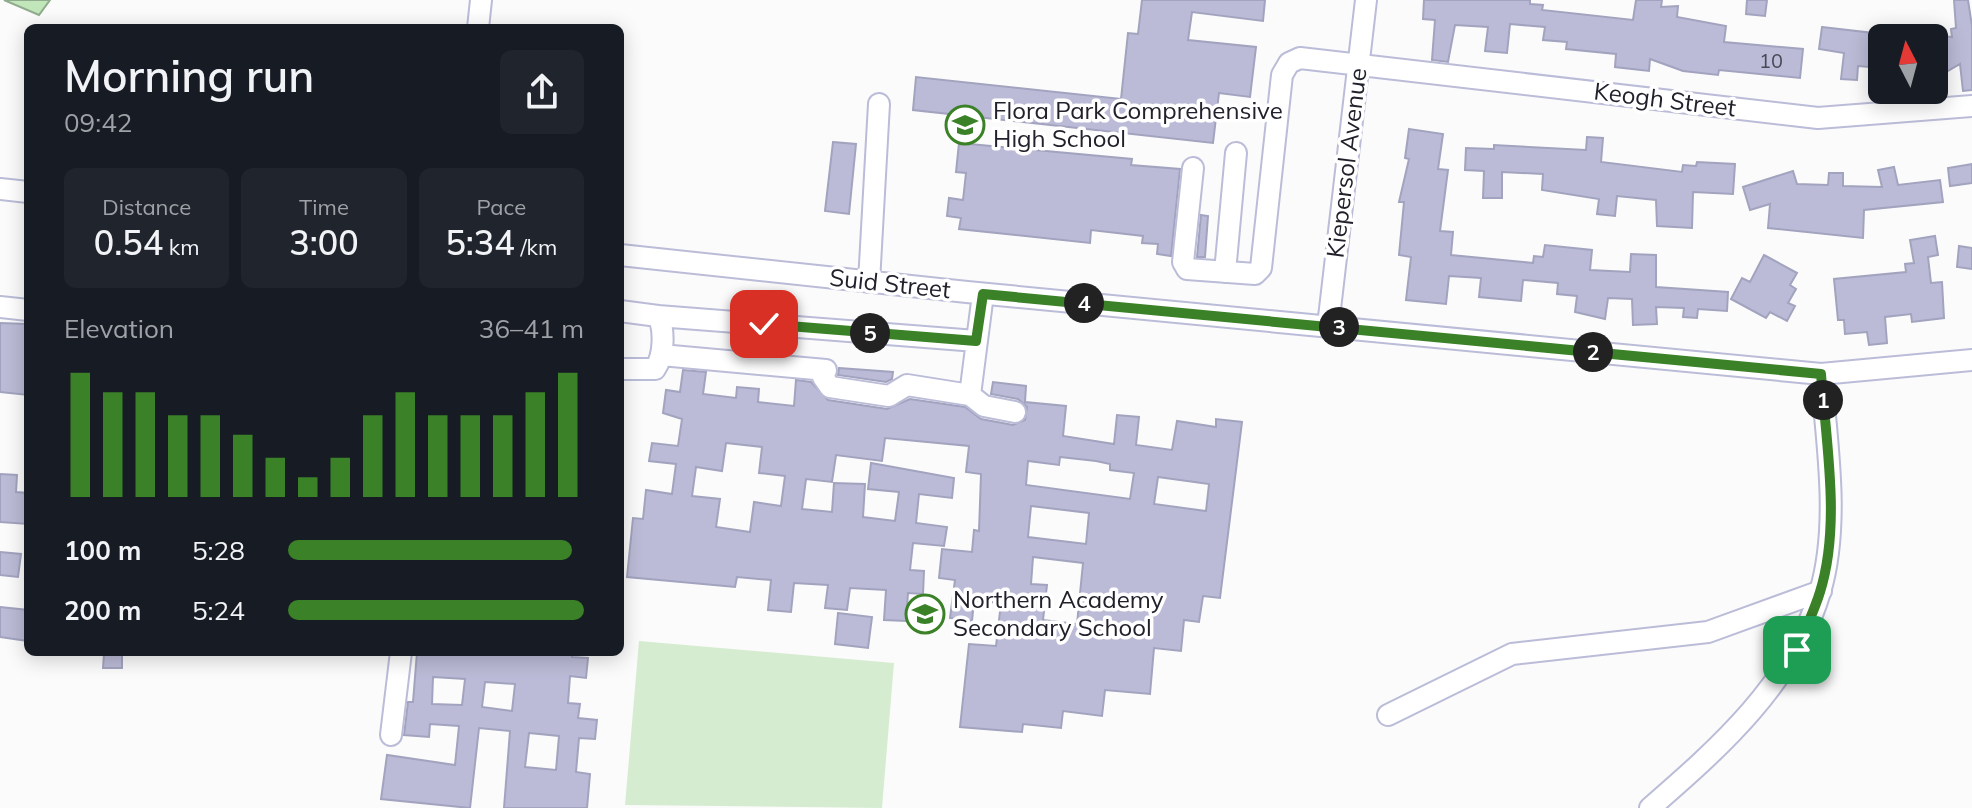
<!DOCTYPE html>
<meta charset="utf-8">
<style>
:root{--surface:#171b24;--page:#20242c;--text:#f1f3f6;--muted:#9ea1a6;--accent:#3a8127}
body{margin:0;font-family:Mulish,sans-serif;background:var(--page);color:var(--text);height:100vh;display:flex;flex-direction:column;font-size:30px;white-space:nowrap}
*{box-sizing:border-box;margin:0}
p{font-size:26px;color:var(--muted)}
.icon{flex:none;width:44px;height:44px;fill:none;stroke:currentColor;stroke-width:2;stroke-linecap:round;stroke-linejoin:round}
.map{position:relative;flex:1;overflow:hidden}
.side{position:absolute;left:24px;top:24px;width:600px;height:632px;display:flex;flex-direction:column;background:var(--surface);border-radius:12px;box-shadow:0 4px 20px #0003}
.side>*{flex:none}
.needle{width:52px;rotate:354deg}
.tools{position:absolute;left:1868px;top:24px;display:grid;gap:16px}
.tools a{display:grid;place-items:center;width:80px;height:80px;border-radius:12px;background:var(--surface);box-shadow:0 4px 20px #0003;font-size:40px}
.pin{position:absolute;display:grid;place-items:center;width:68px;height:68px;color:#fff;margin:-34px;border-radius:16px;box-shadow:0 4px 12px #0006}
.km{position:absolute;width:40px;height:40px;margin:-20px;border-radius:50%;background:#222;color:#fff;font-size:22px;line-height:40px;text-align:center}
.round{display:grid;place-items:center;flex:none;width:84px;height:84px;border-radius:12px;background:var(--page)}
.headline{display:flex;align-items:center;justify-content:space-between;height:136px;padding:0 40px}
h1{font-size:44px;font-weight:600;line-height:60px}
.metrics{display:grid;grid-template-columns:repeat(3,1fr);gap:12px;height:136px;padding:8px 40px}
.metrics div{display:grid;align-content:center;border-radius:12px;background:var(--page);text-align:center}
.metrics b{font-size:34px;font-weight:600}
.metrics small{font-size:22px;font-weight:400}
.metrics p{font-size:22px}
.chart{height:224px;padding:16px 40px}
.chart p{display:flex;justify-content:space-between}
.chart svg{width:100%;height:144px;margin-top:8px;stroke:var(--accent);stroke-width:6}
ul{padding:0 40px;list-style:none;font-size:26px}
li{display:grid;grid-template-columns:128px 96px 1fr;align-items:center;height:60px}
li i{height:20px;border-radius:10px;background:var(--accent)}
.map>svg:first-child{display:block}
</style>
<div class="map">
<svg width="1972" height="808" viewBox="0 0 1972 808">
<rect width="100%" height="100%" fill="#fbfbfb"/>
<path fill="#d6ecd1" d="M 639,641 L 894,663 L 882,808 L 625,805 Z"/>
<path fill="#c1e6b9" stroke="#91ab8e" stroke-width="2" d="M 4,0 L 50,0 L 39,15 Z"/>
<path fill="#bbbbd7" stroke="#a2a3be" stroke-width="2" fill-rule="evenodd" d="M 1142,0 L 1265,0 L 1263,21 L 1192,12 L 1188,40 L 1256,47 L 1250,97 L 1219,93 L 1213,143 L 913,110 L 916,77 L 1121,99 L 1128,33 L 1138,34 Z
M 1424,0 L 1530,0 L 1530,4 L 1543,5 L 1542,10 L 1633,20 L 1636,0 L 1662,0 L 1661,7 L 1678,6 L 1677,17 L 1726,26 L 1724,42 L 1803,49 L 1800,78 L 1719,70 L 1718,75 L 1683,71 L 1650,59 L 1649,71 L 1615,67 L 1616,54 L 1566,49 L 1567,42 L 1543,40 L 1545,27 L 1510,24 L 1507,53 L 1485,51 L 1488,27 L 1455,25 L 1448,62 L 1432,60 L 1435,20 L 1423,19 Z
M 1747,0 L 1767,0 L 1765,16 L 1746,14 Z
M 1954,0 L 1968,0 L 1972,26 L 1972,90 L 1963,91 L 1960,64 L 1941,75 L 1941,65 L 1934,65 L 1934,35 L 1952,37 L 1951,29 L 1956,28 Z
M 1822,27 L 1882,34 L 1882,68 L 1858,66 L 1857,80 L 1841,79 L 1844,53 L 1819,49 Z
M 1409,129 L 1443,134 L 1438,169 L 1448,170 L 1440,231 L 1453,232 L 1451,255 L 1533,263 L 1534,256 L 1543,257 L 1545,245 L 1592,250 L 1590,270 L 1630,272 L 1631,254 L 1656,255 L 1656,287 L 1728,292 L 1727,311 L 1698,309 L 1697,318 L 1683,317 L 1684,308 L 1656,307 L 1657,324 L 1633,325 L 1632,299 L 1608,298 L 1605,319 L 1575,312 L 1577,296 L 1557,294 L 1558,283 L 1523,280 L 1521,301 L 1479,297 L 1481,278 L 1449,276 L 1446,304 L 1406,300 L 1411,257 L 1399,255 L 1404,202 L 1399,202 L 1409,159 L 1405,158 Z
M 1587,137 L 1603,138 L 1601,162 L 1682,172 L 1683,165 L 1696,166 L 1697,162 L 1735,164 L 1733,194 L 1693,192 L 1692,228 L 1657,226 L 1656,200 L 1617,196 L 1615,216 L 1597,214 L 1599,199 L 1542,190 L 1543,174 L 1502,172 L 1502,198 L 1483,198 L 1484,171 L 1465,170 L 1466,148 L 1494,149 L 1494,145 L 1586,150 Z
M 833,142 L 856,144 L 849,214 L 825,211 Z
M 959,143 L 1132,159 L 1131,165 L 1180,169 L 1171,256 L 1157,254 L 1158,244 L 1142,243 L 1143,236 L 1091,230 L 1090,243 L 959,229 L 961,218 L 947,216 L 949,198 L 963,200 L 966,173 L 956,172 Z
M 1972,164 L 1972,183 L 1950,186 L 1948,168 Z
M 1894,167 L 1898,185 L 1940,180 L 1943,202 L 1864,210 L 1863,238 L 1768,228 L 1770,204 L 1750,210 L 1743,187 L 1793,171 L 1797,184 L 1828,185 L 1829,173 L 1843,173 L 1843,186 L 1882,187 L 1878,170 Z
M 1201,215 L 1208,216 L 1205,257 L 1197,257 Z
M 1935,236 L 1938,255 L 1928,257 L 1931,283 L 1942,282 L 1944,318 L 1912,322 L 1911,314 L 1885,317 L 1887,343 L 1869,345 L 1867,332 L 1845,334 L 1844,320 L 1838,320 L 1834,279 L 1906,272 L 1905,264 L 1914,263 L 1910,240 Z
M 1959,246 L 1972,248 L 1972,269 L 1957,267 Z
M 1764,255 L 1797,273 L 1790,285 L 1796,289 L 1788,303 L 1795,306 L 1787,321 L 1770,312 L 1766,318 L 1731,299 L 1742,278 L 1750,282 Z
M 0,323 L 28,324 L 28,395 L 0,392 Z
M 839,368 L 893,372 L 892,379 L 886,382 L 838,375 Z
M 683,370 L 706,372 L 703,394 L 736,398 L 737,387 L 759,389 L 758,402 L 794,406 L 796,380 L 811,382 L 828,400 L 887,409 L 910,399 L 965,407 L 981,419 L 1013,425 L 1025,420 L 1027,407 L 1018,399 L 991,394 L 993,382 L 1026,386 L 1025,402 L 1066,406 L 1063,436 L 1114,444 L 1117,415 L 1139,417 L 1136,445 L 1172,450 L 1177,421 L 1216,427 L 1216,419 L 1242,422 L 1220,598 L 1203,596 L 1199,622 L 1184,620 L 1181,651 L 1154,648 L 1150,694 L 1105,690 L 1102,716 L 1063,711 L 1061,728 L 1023,724 L 1022,732 L 960,727 L 969,644 L 996,646 L 1001,603 L 974,601 L 972,621 L 950,618 L 955,580 L 939,578 L 942,549 L 972,552 L 974,530 L 979,531 L 981,474 L 966,472 L 969,446 L 885,438 L 882,461 L 836,455 L 832,482 L 806,479 L 802,509 L 832,512 L 834,483 L 865,484 L 863,517 L 895,521 L 899,492 L 868,489 L 871,463 L 954,478 L 952,498 L 919,494 L 916,523 L 947,527 L 944,546 L 913,543 L 910,570 L 924,571 L 923,594 L 908,593 L 906,621 L 884,620 L 886,590 L 850,588 L 847,610 L 825,608 L 828,585 L 794,583 L 791,612 L 768,610 L 771,580 L 737,577 L 735,587 L 627,577 L 633,518 L 643,519 L 646,490 L 672,494 L 676,464 L 649,461 L 652,443 L 678,446 L 682,419 L 663,413 L 666,390 L 680,392 ZM 726,443 L 762,447 L 759,473 L 785,476 L 781,506 L 754,502 L 750,532 L 716,527 L 720,499 L 692,496 L 696,467 L 722,471 ZM 1060,457 L 1096,461 L 1110,464 L 1110,470 L 1134,473 L 1130,499 L 1026,485 L 1028,461 L 1059,465 ZM 1158,477 L 1209,484 L 1206,511 L 1154,504 ZM 1031,506 L 1089,513 L 1086,544 L 1028,537 ZM 1033,557 L 1083,563 L 1077,624 L 1043,620 L 1047,585 L 1031,584 Z
M 0,474 L 17,475 L 16,492 L 28,493 L 28,524 L 0,522 Z
M 0,552 L 21,554 L 18,577 L 0,575 Z
M 0,607 L 28,610 L 28,641 L 0,637 Z
M 838,613 L 872,617 L 868,648 L 835,644 Z
M 417,652 L 552,655 L 552,652 L 572,652 L 572,657 L 588,658 L 586,678 L 570,676 L 568,703 L 580,704 L 578,718 L 597,720 L 595,739 L 579,738 L 576,772 L 590,774 L 587,808 L 504,808 L 510,731 L 479,728 L 470,808 L 381,799 L 387,755 L 455,765 L 459,726 L 430,724 L 429,737 L 404,735 L 408,702 L 413,702 ZM 433,677 L 465,679 L 462,705 L 432,704 ZM 485,682 L 515,684 L 512,711 L 482,707 ZM 529,733 L 559,736 L 556,770 L 525,767 Z
M 104,654 L 122,655 L 122,668 L 103,668 Z"/>
<g fill="none" stroke-linecap="round" stroke-linejoin="round">
<g stroke="#bbbcd8" stroke-width="24">
<path id="minor" d="M 478,28 L 481,0
M 1193,168 L 1183,262 L 1187,269 L 1255,274 L 1261,268 L 1282,75 L 1289,63 L 1300,58 L 1818,118 L 1972,106
M 0,189 L 28,192
M 620,255 L 967,292 L 1821,374 L 1972,360
M 1225,272 L 1236,153
M 869,282 L 879,104
M 0,307 L 28,310
M 620,311 L 658,316 C 665,330 664,356 655,369 L 620,369
M 658,316 L 976,341
M 1328,326 L 1366,0
M 661,355 L 826,370 L 823,377 L 830,387 L 889,396 L 907,385 L 970,395 L 984,406 L 1015,412
M 970,395 L 983,294
M 1388,715 L 1512,654 L 1708,632 L 1821,591
M 391,735 L 401,652
M 1650,808 C 1719,748 1793,683 1820,592 C 1840,525 1827,443 1821,374"/>
</g>
<use href="#minor" stroke="#fff" stroke-width="20"/>
</g>
<g fill="none" stroke-linecap="round" stroke-linejoin="round">
<g stroke="#fff" stroke-width="16">
<path id="route" d="M 764,324 L 976,341 L 983,294 L 1821,374 C 1826,443 1841,525 1820,592 C 1814,612 1804,631 1797,650"/>
</g>
<use href="#route" stroke="#3a8127" stroke-width="10"/>
</g>
<defs>
<g id="school-ring" transform="scale(2)"><circle r="9.5" fill="#fff" stroke="#3a8127" stroke-width="1.5"/><path d="M0-5L7-2L0 1L-7-2ZM-4 1L0 2.5L4 1V4Q0 6-4 4Z" fill="#3a8127"/></g>
</defs>
<g fill-rule="evenodd">
<use href="#school-ring" x="965" y="125"/>
<use href="#school-ring" x="925" y="614"/>
</g>
<g text-anchor="middle" stroke-width="7" stroke-linejoin="round" paint-order="stroke">
<g font-size="20" fill="#484856">
<text x="1771" y="68">10</text>
</g>
<g font-size="24" fill="#21212b" stroke="#fff">
<text transform="translate(1665 100) rotate(7)" y="8">Keogh Street</text>
<text transform="translate(1347 163) rotate(-83)" y="8">Kiepersol Avenue</text>
<text transform="translate(890 284) rotate(6)" y="8">Suid Street</text>
</g>
<g font-size="24" fill="#21212b" stroke="#fff" text-anchor="start">
<text x="993" y="119">Flora Park Comprehensive<tspan x="993" dy="28">High School</tspan></text>
<text x="953" y="608">Northern Academy<tspan x="953" dy="28">Secondary School</tspan></text>
</g>
</g>
</svg>
<div class="tools">
<a><svg class="needle" viewBox="-14 -14 28 28"><path d="M0-13l5 13h-10z" fill="#e53935"/><path d="M0 13l5-13h-10z" fill="#9ea1a6"/></svg></a>
</div>
<div class="pin" style="left:1797px;top:650px;background:#1e9e55"><svg class="icon" aria-label="arrive" viewBox="0 0 24 24"><path d="M6 21V4h12l-3 4 3 4H6"/></svg></div>
<div class="pin" style="left:764px;top:324px;background:#d93025"><svg class="icon" aria-label="check" viewBox="0 0 24 24"><path d="M5 12l5 5 9-10"/></svg></div>
<b class="km" style="left:1823px;top:400px">1</b>
<b class="km" style="left:1593px;top:352px">2</b>
<b class="km" style="left:1339px;top:327px">3</b>
<b class="km" style="left:1084px;top:303px">4</b>
<b class="km" style="left:870px;top:333px">5</b>
<section class="side">
<div class="headline"><div><h1>Morning run</h1><p>09:42</p></div><a class="round"><svg class="icon" aria-label="share" viewBox="0 0 24 24"><path d="M12 15V3M7 8l5-5 5 5M5 13v7h14v-7"/></svg></a></div>
<div class="metrics">
<div><p>Distance</p><b>0.54<small> km</small></b></div>
<div><p>Time</p><b>3:00</b></div>
<div><p>Pace</p><b>5:34<small> /km</small></b></div>
</div>
<div class="chart"><p><span>Elevation</span>36–41 m</p>
<svg viewBox="0 0 160 44" preserveAspectRatio="none"><path d="M5 44V6M15 44V12M25 44V12M35 44V19M45 44V19M55 44V25M65 44V32M75 44V38M85 44V32M95 44V19M105 44V12M115 44V19M125 44V19M135 44V19M145 44V12M155 44V6"/></svg>
</div>
<ul>
<li><b>100 m</b>5:28<i style="width:96%"></i></li>
<li><b>200 m</b>5:24<i style="width:100%"></i></li>
</ul>
</section>
</div>
